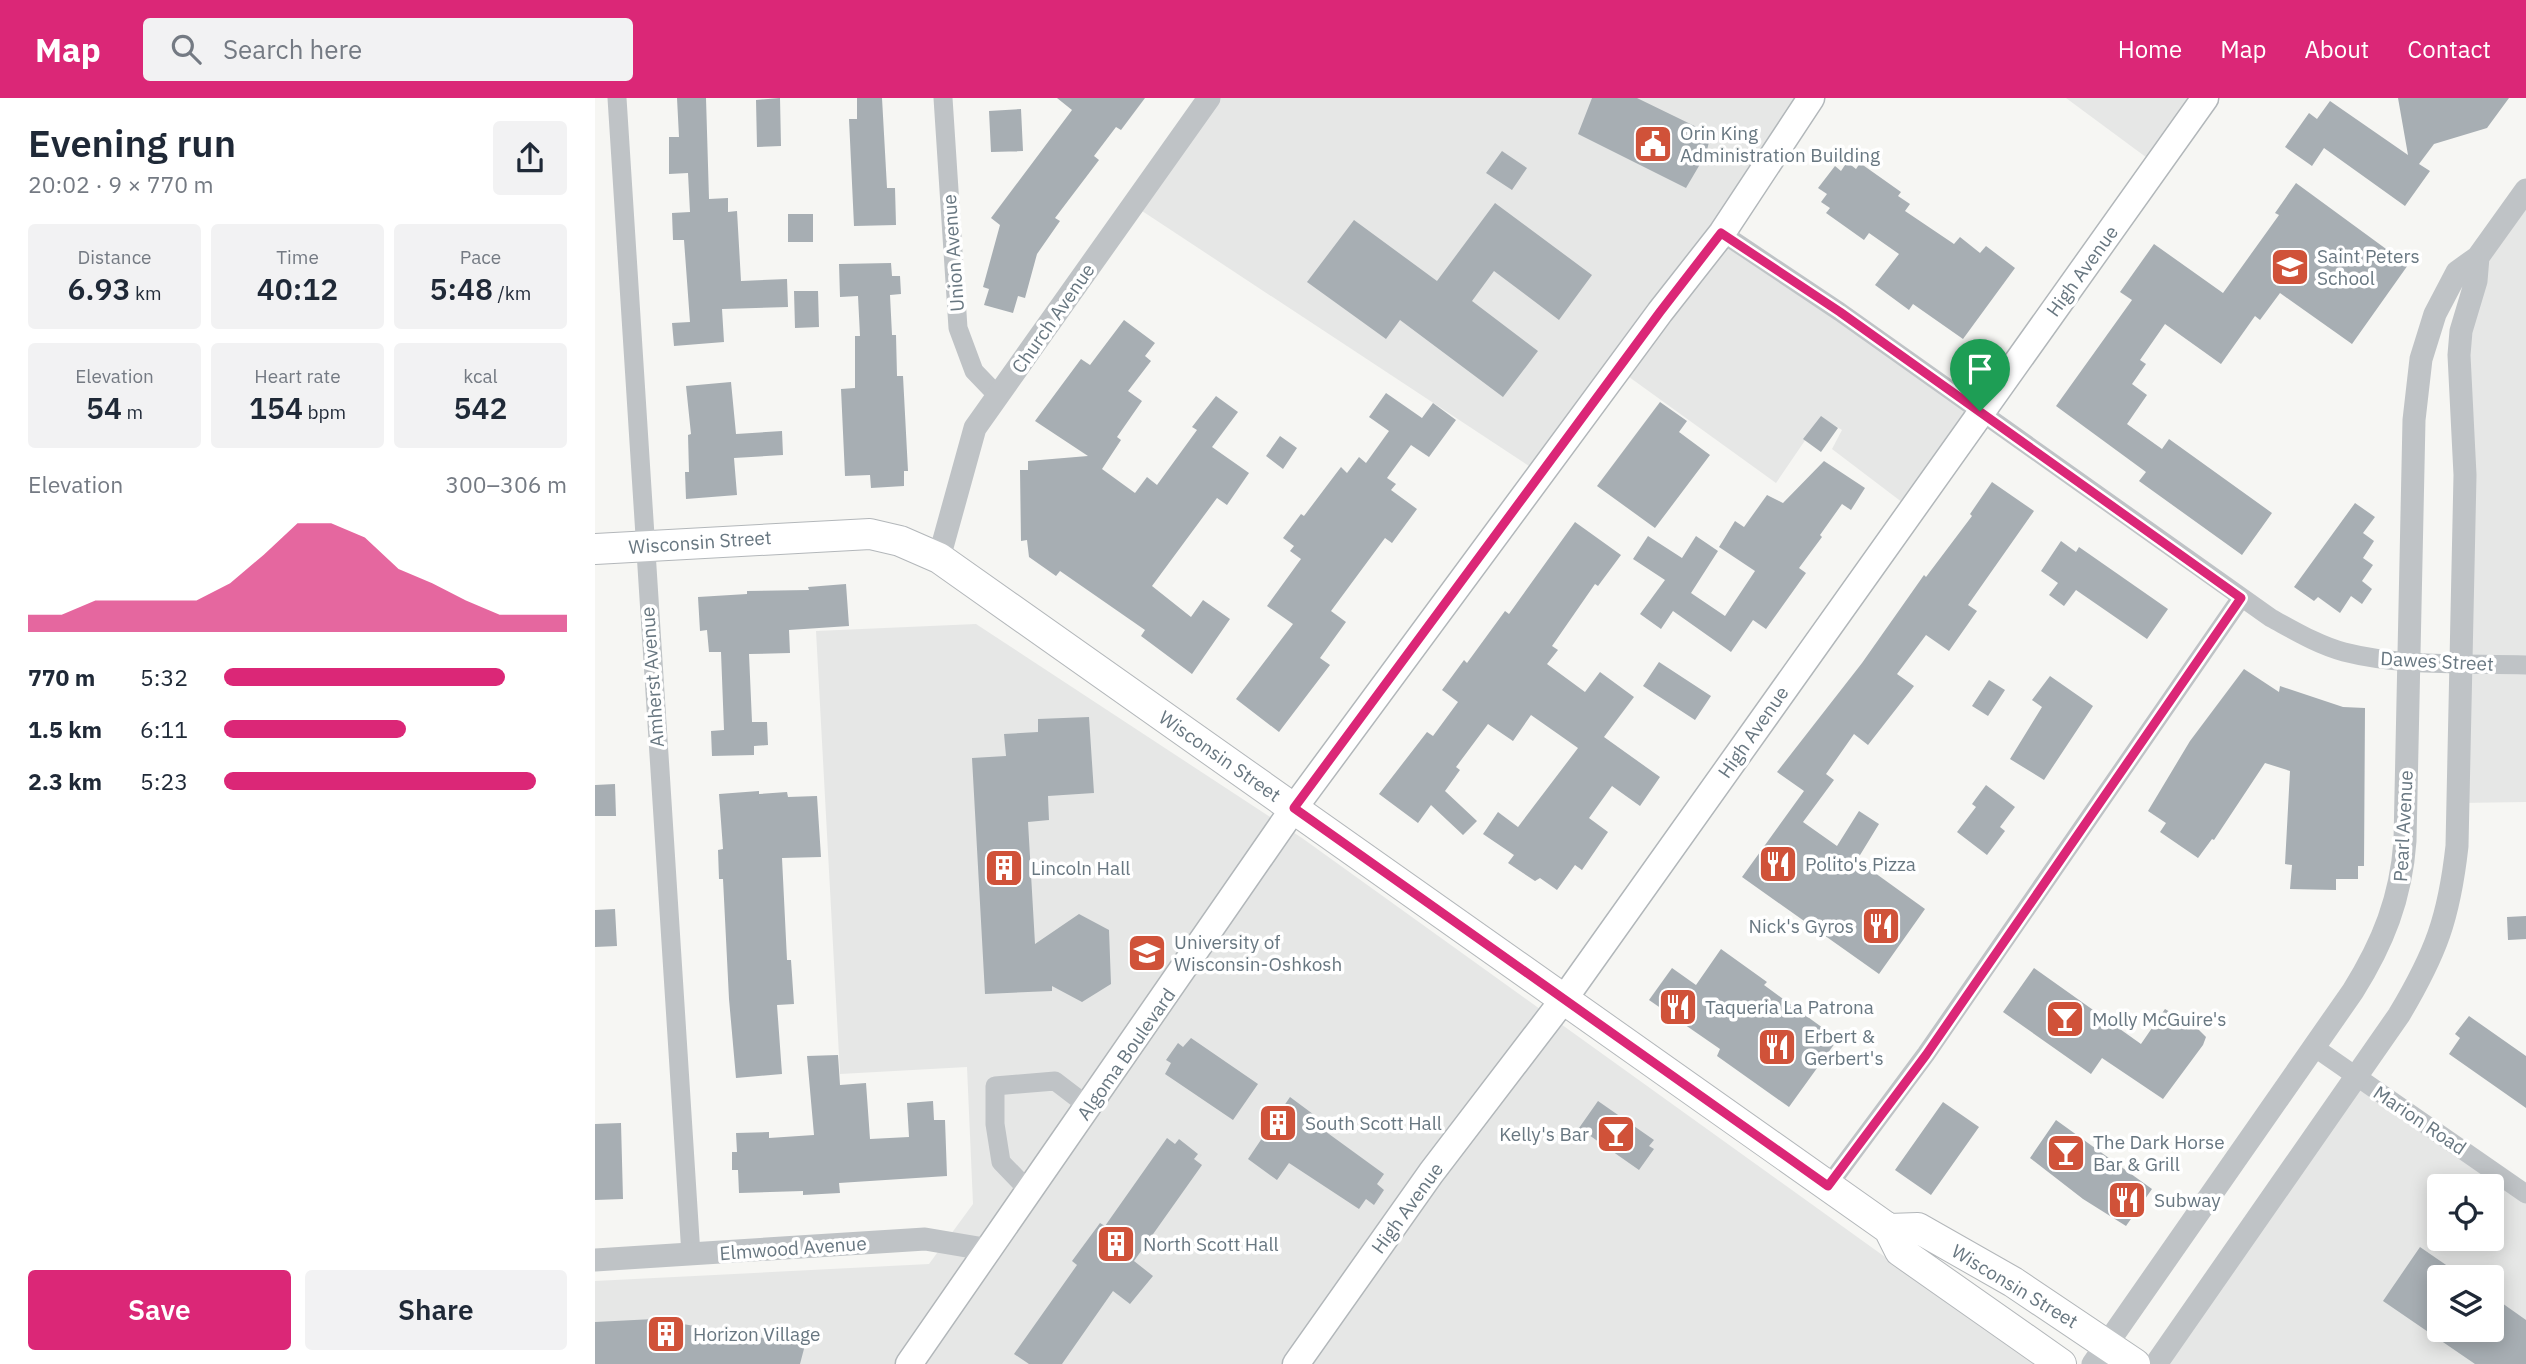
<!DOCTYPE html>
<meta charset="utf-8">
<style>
:root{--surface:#fff;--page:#f2f2f3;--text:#1f2937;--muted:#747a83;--accent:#db2777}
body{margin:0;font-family:"IBM Plex Sans",sans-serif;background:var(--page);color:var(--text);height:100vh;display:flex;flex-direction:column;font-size:26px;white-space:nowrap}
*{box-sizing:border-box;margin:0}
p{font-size:23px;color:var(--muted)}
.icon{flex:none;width:38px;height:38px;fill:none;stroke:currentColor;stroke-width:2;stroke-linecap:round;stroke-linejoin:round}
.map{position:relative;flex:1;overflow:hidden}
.drawer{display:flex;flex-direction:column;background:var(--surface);width:595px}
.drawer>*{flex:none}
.tools{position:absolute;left:1832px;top:1076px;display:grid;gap:14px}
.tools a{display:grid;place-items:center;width:77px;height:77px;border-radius:7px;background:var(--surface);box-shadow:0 4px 18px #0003;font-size:35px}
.pin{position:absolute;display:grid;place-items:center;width:60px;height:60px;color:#fff;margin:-72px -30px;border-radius:50% 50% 50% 0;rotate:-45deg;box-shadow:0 0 7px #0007}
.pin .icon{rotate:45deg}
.round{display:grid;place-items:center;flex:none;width:74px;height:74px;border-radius:7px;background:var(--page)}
.overview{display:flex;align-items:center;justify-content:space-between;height:119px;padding:0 28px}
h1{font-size:38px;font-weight:600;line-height:52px}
.metrics{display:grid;grid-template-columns:repeat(3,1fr);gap:10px;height:119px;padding:7px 28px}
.metrics div{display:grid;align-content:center;border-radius:7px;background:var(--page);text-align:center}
.metrics b{font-size:30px;font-weight:600}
.metrics small{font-size:19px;font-weight:400}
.metrics p{font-size:19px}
.chart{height:196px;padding:14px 28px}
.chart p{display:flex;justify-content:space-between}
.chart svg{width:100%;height:126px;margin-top:7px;fill:var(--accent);opacity:.7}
.button{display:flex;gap:14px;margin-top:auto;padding:14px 28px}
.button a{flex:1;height:80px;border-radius:7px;background:var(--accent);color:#fff;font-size:28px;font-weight:600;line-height:80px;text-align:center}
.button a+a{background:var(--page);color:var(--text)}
ul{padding:0 28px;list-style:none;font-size:23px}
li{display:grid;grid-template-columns:112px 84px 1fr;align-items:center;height:52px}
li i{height:18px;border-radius:9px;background:var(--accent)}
header{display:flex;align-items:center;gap:42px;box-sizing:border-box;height:98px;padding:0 35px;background:var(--accent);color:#fff}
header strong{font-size:33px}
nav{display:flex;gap:38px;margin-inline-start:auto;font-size:24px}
.search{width:490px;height:63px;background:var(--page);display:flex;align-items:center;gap:18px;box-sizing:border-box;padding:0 24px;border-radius:7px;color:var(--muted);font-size:26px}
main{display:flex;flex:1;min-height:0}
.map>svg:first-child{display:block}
</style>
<header>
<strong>Map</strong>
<div class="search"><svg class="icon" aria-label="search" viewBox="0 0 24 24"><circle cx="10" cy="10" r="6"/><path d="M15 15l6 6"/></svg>Search here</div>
<nav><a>Home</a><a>Map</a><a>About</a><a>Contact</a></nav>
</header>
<main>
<section class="drawer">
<div class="overview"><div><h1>Evening run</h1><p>20:02 · 9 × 770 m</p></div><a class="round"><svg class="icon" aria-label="share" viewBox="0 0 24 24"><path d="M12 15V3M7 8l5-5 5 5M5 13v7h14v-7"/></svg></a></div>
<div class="metrics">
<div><p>Distance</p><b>6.93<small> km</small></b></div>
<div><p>Time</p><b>40:12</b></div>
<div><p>Pace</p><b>5:48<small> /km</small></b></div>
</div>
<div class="metrics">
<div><p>Elevation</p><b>54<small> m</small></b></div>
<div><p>Heart rate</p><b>154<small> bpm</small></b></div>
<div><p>kcal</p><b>542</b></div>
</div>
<div class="chart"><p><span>Elevation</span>300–306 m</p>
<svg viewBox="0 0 160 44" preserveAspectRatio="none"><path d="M0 44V38L10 38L20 33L30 33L40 33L50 33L60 27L70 17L80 6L90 6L100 11L110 22L120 27L130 33L140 38L150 38L160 38V44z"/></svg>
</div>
<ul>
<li><b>770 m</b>5:32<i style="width:82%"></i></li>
<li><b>1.5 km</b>6:11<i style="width:53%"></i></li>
<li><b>2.3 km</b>5:23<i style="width:91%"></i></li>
</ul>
<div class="button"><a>Save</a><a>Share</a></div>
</section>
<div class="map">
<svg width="1931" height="1266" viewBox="0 0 1931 1266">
<rect width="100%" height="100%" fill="#f6f6f3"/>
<path fill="#e6e7e6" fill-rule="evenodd" d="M 614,0 L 1214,0 L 1127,135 L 1385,313 L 1316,411 L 1237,351 L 1247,332 L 1226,319 L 1181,385 L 1023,271 L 946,376 L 538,107 Z
M 1471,0 L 1610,0 L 1563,68 Z
M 1931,92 L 1931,704 L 1864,705 L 1864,289 L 1881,183 Z
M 381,526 L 707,740 L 1439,1266 L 0,1266 L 0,1183 L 334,1166 L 378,1106 L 372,969 L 245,976 L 221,533 Z
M 1760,978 L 1931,1096 L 1931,1266 L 1561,1266 ZM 1844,1088 L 1897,1088 L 1897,1141 L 1844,1141 ZM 1844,1180 L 1897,1180 L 1897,1232 L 1844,1232 Z"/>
<path fill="#a7aeb3" d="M 82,0 L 111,0 L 114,101 L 133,100 L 133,114 L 142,113 L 146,183 L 192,181 L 193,209 L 127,211 L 129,244 L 79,248 L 77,225 L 95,224 L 89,142 L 78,142 L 77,115 L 95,114 L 93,75 L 74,76 L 74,39 L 84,39 Z
M 185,0 L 186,48 L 162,49 L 161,2 Z
M 262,0 L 287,0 L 292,90 L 300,90 L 301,127 L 259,128 L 254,21 L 262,21 Z
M 462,0 L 550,0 L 526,32 L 521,29 L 499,58 L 504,62 L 460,120 L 465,123 L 442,156 L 430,200 L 423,198 L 418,215 L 389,207 L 394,191 L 388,189 L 405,127 L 396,120 L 477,12 Z
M 997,0 L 1042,0 L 1116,36 L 1111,56 L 1091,90 L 983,36 Z
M 1803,0 L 1914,0 L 1892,30 L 1839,46 L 1824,66 L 1835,73 L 1810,108 L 1729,50 L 1717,68 L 1690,49 L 1714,15 L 1722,21 L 1735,3 L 1813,57 Z
M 426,11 L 428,53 L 396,54 L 394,13 Z
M 907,53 L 932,70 L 917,92 L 891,75 Z
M 1252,64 L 1261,71 L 1265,65 L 1306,94 L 1303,98 L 1315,106 L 1310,113 L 1359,146 L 1365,139 L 1385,155 L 1391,148 L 1420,170 L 1368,241 L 1318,206 L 1314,212 L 1280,187 L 1304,156 L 1274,135 L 1269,142 L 1231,115 L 1235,110 L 1226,104 L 1232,96 L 1223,90 L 1240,68 L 1246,73 Z
M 1701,85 L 1813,167 L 1757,246 L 1685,195 L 1665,222 L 1660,218 L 1626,266 L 1570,226 L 1545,262 L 1551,266 L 1537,286 L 1552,297 L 1532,326 L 1567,351 L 1574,341 L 1677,415 L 1647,457 L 1544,383 L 1551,374 L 1461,308 L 1537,202 L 1525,194 L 1559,146 L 1628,195 L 1684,117 L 1680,115 Z
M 900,105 L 997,177 L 964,222 L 899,173 L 877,203 L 943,253 L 908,299 L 805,222 L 791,241 L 712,184 L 759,122 L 842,183 Z
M 193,116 L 218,116 L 218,144 L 193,144 Z
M 296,165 L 297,178 L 305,178 L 306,196 L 295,197 L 297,237 L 301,237 L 302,278 L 308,278 L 313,373 L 309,373 L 309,388 L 276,390 L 275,377 L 250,378 L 246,291 L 260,290 L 260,238 L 265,238 L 263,198 L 245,199 L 244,166 Z
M 199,193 L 223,193 L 224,229 L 200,230 Z
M 529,222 L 560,245 L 550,258 L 556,263 L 533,293 L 547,303 L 522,339 L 526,342 L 507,371 L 540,395 L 552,379 L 562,387 L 602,332 L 597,329 L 621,298 L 643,314 L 617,349 L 654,375 L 632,407 L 622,400 L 557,488 L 596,519 L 608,502 L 635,521 L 597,576 L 546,538 L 550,532 L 465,473 L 461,478 L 434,459 L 432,442 L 426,443 L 425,372 L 433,372 L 433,363 L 493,358 L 440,323 L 486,261 L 495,267 Z
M 136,284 L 141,336 L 187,333 L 188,357 L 139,360 L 142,397 L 91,401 L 90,374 L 94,374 L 93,337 L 96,336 L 91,288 Z
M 791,295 L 827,320 L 838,305 L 861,322 L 834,359 L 816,347 L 792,380 L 801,386 L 796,392 L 822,411 L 797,445 L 790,440 L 736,513 L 751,524 L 725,560 L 735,567 L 684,634 L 641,601 L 698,526 L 672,508 L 706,461 L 695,453 L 699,448 L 688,440 L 706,416 L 709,418 L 746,369 L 752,375 L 764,359 L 771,365 L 794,333 L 774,319 Z
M 1065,304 L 1092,323 L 1084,334 L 1115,357 L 1060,430 L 1002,388 Z
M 1226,318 L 1243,330 L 1226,354 L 1208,341 Z
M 685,338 L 702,350 L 688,371 L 671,358 Z
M 1229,363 L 1270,390 L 1256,412 L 1247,406 L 1225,437 L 1227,439 L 1204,470 L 1211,475 L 1171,531 L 1158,522 L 1136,554 L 1078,513 L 1066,531 L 1045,516 L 1070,482 L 1038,461 L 1053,438 L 1087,460 L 1101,438 L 1123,453 L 1096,495 L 1130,518 L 1160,473 L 1124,449 L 1140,423 L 1149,429 L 1172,397 L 1188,405 Z
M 1397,384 L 1439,413 L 1373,507 L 1382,513 L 1354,553 L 1331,537 L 1302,576 L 1319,588 L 1273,647 L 1259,636 L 1231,676 L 1239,682 L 1208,724 L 1242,748 L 1264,713 L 1284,726 L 1262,762 L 1330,811 L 1284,876 L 1147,779 L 1209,693 L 1182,674 L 1267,565 L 1329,477 L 1331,479 L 1377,418 L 1375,416 Z
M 1760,405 L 1780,419 L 1768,435 L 1779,443 L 1768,460 L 1778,467 L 1767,483 L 1777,491 L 1767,506 L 1756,498 L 1745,515 L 1723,499 L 1719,503 L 1699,489 Z
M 980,424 L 1026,457 L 1003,488 L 1000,486 L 957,548 L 963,552 L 952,566 L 990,594 L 1005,574 L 1039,599 L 1009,639 L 1065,679 L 1045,708 L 1017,688 L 994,720 L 1013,734 L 987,772 L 980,767 L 962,792 L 945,780 L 940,783 L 913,765 L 919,757 L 888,736 L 903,714 L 923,729 L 983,650 L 936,617 L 918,643 L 893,626 L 861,669 L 865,672 L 850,693 L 882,723 L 868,737 L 836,707 L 823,725 L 784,696 L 832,634 L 838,638 L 863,604 L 847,592 L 869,562 L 872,565 L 910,513 L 914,516 Z
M 1466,443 L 1481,454 L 1484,449 L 1573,511 L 1552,541 L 1481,492 L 1469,508 L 1454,497 L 1463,485 L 1446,473 Z
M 251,486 L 254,528 L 194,532 L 195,555 L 154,556 L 157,624 L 172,624 L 173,647 L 159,648 L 159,657 L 117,658 L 116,633 L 129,632 L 126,554 L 114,554 L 112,532 L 105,533 L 103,499 L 152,496 L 152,493 L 214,492 L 213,489 Z
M 1064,564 L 1116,598 L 1100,622 L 1048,588 Z
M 1649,571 L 1684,594 L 1685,588 L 1748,609 L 1770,610 L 1769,768 L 1763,768 L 1763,781 L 1741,781 L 1741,792 L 1695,791 L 1697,767 L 1690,766 L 1695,673 L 1670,665 L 1619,742 L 1617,741 L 1603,760 L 1565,734 L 1571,725 L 1553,713 L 1595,643 Z
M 1455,578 L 1498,608 L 1449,682 L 1415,661 L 1447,609 L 1437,602 Z
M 1394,582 L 1410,592 L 1393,618 L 1377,608 Z
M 494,619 L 499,695 L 453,698 L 454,722 L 433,724 L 440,846 L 484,816 L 514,832 L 516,886 L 487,904 L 457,888 L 457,893 L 390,896 L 377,660 L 411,658 L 409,636 L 443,634 L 443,621 Z
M 20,686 L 21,718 L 0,718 L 0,687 Z
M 1391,687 L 1420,709 L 1405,729 L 1410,733 L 1392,757 L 1362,734 L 1381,709 L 1377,706 Z
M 164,693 L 164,696 L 192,694 L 193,699 L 222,698 L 226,759 L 187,760 L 192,862 L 196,862 L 199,906 L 182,907 L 187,976 L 141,980 L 134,901 L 128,781 L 124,781 L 123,752 L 128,751 L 124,696 Z
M 20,811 L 22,848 L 0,849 L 0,812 Z
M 1931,818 L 1931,841 L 1913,842 L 1912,819 Z
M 1126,851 L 1172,884 L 1169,887 L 1243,941 L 1194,1009 L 1122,958 L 1125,951 L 1054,902 L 1077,870 L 1101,887 Z
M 1439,870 L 1546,946 L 1570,911 L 1603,931 L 1611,939 L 1608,947 L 1568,1001 L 1507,960 L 1496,976 L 1408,914 Z
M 1874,918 L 1931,958 L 1931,1010 L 1854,956 L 1865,940 L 1860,936 Z
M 596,940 L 663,986 L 638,1022 L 570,976 L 576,965 L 571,962 L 583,945 L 588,949 Z
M 243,957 L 245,987 L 271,985 L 275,1041 L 314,1039 L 312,1005 L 338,1003 L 339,1022 L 350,1022 L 352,1078 L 244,1085 L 245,1095 L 208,1097 L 208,1093 L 144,1095 L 143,1072 L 137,1072 L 137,1054 L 142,1054 L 141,1035 L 174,1034 L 174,1040 L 219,1037 L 212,958 Z
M 695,999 L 726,1022 L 723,1028 L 789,1076 L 782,1086 L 789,1092 L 779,1107 L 771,1101 L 764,1111 L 694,1065 L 682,1082 L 653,1061 Z
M 1003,1003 L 1059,1042 L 1054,1048 L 1059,1051 L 1044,1072 L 984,1030 Z
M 1348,1004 L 1384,1029 L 1336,1097 L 1300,1072 Z
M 1461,1022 L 1557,1091 L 1531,1128 L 1488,1101 L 1435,1060 Z
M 26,1025 L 28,1101 L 0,1102 L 0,1026 Z
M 572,1040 L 580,1046 L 584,1041 L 603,1056 L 599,1061 L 607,1067 L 539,1163 L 558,1178 L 535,1206 L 518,1193 L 467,1266 L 434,1266 L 419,1256 L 482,1167 L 477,1163 L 505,1125 L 510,1128 Z
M 1825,1149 L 1870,1180 L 1844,1180 L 1844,1232 L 1897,1232 L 1897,1198 L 1931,1222 L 1931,1266 L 1880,1266 L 1788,1203 Z
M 59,1221 L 210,1247 L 205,1266 L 0,1266 L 0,1224 Z"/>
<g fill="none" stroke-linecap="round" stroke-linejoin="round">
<g stroke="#b2b7ba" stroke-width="29">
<path id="secondary" d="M 314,1266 L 699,710 L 1065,214 L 1127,135 L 1216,0
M 701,1266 L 836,1075 L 969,901 L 1610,0"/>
</g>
<g stroke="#b3b7ba" stroke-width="32">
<path id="primary" d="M 0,451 L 275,436 L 305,443 L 344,460 L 1294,1131 L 1305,1153 L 1466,1266
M 1294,1131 L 1323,1130 L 1418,1184 L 1540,1266"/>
</g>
<path stroke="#bfc3c6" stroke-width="19" d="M 22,0 L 96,1157
M 348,0 L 363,230 L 379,273 L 403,298
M 1127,135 L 1245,214 L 1676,520 C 1700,533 1723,547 1749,554 C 1808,569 1871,565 1931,567
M 1719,949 L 1931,1096
M 1233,1088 L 1331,956 L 1646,500
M 435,1094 L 406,1064 L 400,1026 L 400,988 L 460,983 L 494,1009"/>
<path stroke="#bfc3c6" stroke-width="23" d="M 344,460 L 380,330 L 614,0
M 0,1162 L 330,1141 L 395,1152
M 1498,1266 L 1758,893 C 1788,845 1806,800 1810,743 L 1819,322 L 1826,261 L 1840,216 L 1862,174 L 1883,159 L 1931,92
M 1561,1266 L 1804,917 C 1841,855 1854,820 1862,748 L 1870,377 L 1864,257 L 1866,233 L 1881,183 L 1883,159"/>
<use href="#secondary" stroke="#fff" stroke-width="26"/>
<use href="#primary" stroke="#fff" stroke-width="30"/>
</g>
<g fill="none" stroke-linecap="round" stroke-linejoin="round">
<g stroke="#fff" stroke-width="14">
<path id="route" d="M 1126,135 L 1245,214 L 1646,500 L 1331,957 L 1233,1088 L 699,710 L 1065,214 Z"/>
</g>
<use href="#route" stroke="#db2777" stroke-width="9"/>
</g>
<defs>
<g id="civic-square" transform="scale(2.0125)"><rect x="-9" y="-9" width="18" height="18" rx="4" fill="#d05239" stroke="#fff"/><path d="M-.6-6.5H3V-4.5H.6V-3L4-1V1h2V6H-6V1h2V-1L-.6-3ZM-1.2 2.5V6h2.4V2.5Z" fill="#fff"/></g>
<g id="school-square" transform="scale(2.0125)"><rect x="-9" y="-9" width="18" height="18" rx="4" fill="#d05239" stroke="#fff"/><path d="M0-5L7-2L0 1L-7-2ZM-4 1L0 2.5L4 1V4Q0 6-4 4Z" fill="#fff"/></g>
<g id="restaurant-square" transform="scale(2.0125)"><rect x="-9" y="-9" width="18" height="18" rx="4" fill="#d05239" stroke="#fff"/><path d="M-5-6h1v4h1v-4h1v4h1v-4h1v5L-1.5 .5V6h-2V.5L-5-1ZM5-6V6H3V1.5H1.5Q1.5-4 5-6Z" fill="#fff"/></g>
<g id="building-square" transform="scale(2.0125)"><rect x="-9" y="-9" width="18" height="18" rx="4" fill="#d05239" stroke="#fff"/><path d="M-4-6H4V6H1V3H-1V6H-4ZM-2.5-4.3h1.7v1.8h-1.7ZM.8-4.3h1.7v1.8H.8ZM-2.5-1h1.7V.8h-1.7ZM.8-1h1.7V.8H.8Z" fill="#fff"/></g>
<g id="university-square" transform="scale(2.0125)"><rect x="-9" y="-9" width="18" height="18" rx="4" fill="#d05239" stroke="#fff"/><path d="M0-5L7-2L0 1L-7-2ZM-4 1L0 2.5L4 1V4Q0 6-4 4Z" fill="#fff"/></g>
<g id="bar-square" transform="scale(2.0125)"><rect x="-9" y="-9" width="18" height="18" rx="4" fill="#d05239" stroke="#fff"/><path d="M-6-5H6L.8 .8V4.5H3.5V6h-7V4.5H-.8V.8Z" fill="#fff"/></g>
</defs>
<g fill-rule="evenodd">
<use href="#civic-square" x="1058" y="46"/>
<use href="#school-square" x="1695" y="169"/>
<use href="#restaurant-square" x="1183" y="766"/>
<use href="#building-square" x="409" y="770"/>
<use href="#restaurant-square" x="1286" y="828"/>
<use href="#university-square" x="552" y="855"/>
<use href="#restaurant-square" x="1083" y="909"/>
<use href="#bar-square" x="1470" y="921"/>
<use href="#restaurant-square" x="1182" y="949"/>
<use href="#building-square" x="683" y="1025"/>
<use href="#bar-square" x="1021" y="1036"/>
<use href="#bar-square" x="1471" y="1055"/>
<use href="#restaurant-square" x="1532" y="1102"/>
<use href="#building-square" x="521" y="1146"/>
<use href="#building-square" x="71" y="1236"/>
</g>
<g text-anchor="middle" stroke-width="7" stroke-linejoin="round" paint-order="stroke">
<g font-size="19" fill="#687781" stroke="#fff" text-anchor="start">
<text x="1085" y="42">Orin King<tspan x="1085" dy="22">Administration Building</tspan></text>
<text x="1722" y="165">Saint Peters<tspan x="1722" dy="22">School</tspan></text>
<text x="1210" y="773">Polito's Pizza</text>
<text x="436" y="777">Lincoln Hall</text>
<text x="1259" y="835" text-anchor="end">Nick's Gyros</text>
<text x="579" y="851">University of<tspan x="579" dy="22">Wisconsin-Oshkosh</tspan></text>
<text x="1110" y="916">Taqueria La Patrona</text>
<text x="1497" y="928">Molly McGuire's</text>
<text x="1209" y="945">Erbert &amp;<tspan x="1209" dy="22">Gerbert's</tspan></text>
<text x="710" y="1032">South Scott Hall</text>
<text x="994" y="1043" text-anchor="end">Kelly's Bar</text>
<text x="1498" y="1051">The Dark Horse<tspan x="1498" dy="22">Bar &amp; Grill</tspan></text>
<text x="1559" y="1109">Subway</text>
<text x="548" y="1153">North Scott Hall</text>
<text x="98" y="1243">Horizon Village</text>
</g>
<g font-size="19" fill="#687781" stroke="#fff">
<text transform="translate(358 155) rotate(-94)" y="7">Union Avenue</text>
<text transform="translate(1487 173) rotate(-54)" y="7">High Avenue</text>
<text transform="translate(458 220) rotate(-55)" y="7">Church Avenue</text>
<text transform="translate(105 444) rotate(-4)" y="7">Wisconsin Street</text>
<text transform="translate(1842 563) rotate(3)" y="7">Dawes Street</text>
<text transform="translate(57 579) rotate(-94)" y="7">Amherst Avenue</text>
<text transform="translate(1158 634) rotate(-55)" y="7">High Avenue</text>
<text transform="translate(625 658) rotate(35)" y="7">Wisconsin Street</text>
<text transform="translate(1808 728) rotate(-87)" y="7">Pearl Avenue</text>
<text transform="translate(531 956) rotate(-55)" y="7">Algoma Boulevard</text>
<text transform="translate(1825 1022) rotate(34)" y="7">Marion Road</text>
<text transform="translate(812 1110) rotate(-54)" y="7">High Avenue</text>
<text transform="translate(198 1150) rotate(-4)" y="7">Elmwood Avenue</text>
<text transform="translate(1420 1188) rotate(31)" y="7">Wisconsin Street</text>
</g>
</g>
</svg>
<div class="tools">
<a><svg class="icon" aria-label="locate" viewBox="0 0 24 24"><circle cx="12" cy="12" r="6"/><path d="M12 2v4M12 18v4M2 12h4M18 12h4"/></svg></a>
<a><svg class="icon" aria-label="layers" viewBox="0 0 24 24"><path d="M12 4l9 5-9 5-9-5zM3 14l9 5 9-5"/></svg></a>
</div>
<div class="pin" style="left:1385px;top:313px;background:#1e9e55"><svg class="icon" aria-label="arrive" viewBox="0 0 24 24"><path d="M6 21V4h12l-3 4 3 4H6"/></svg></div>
</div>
</main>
